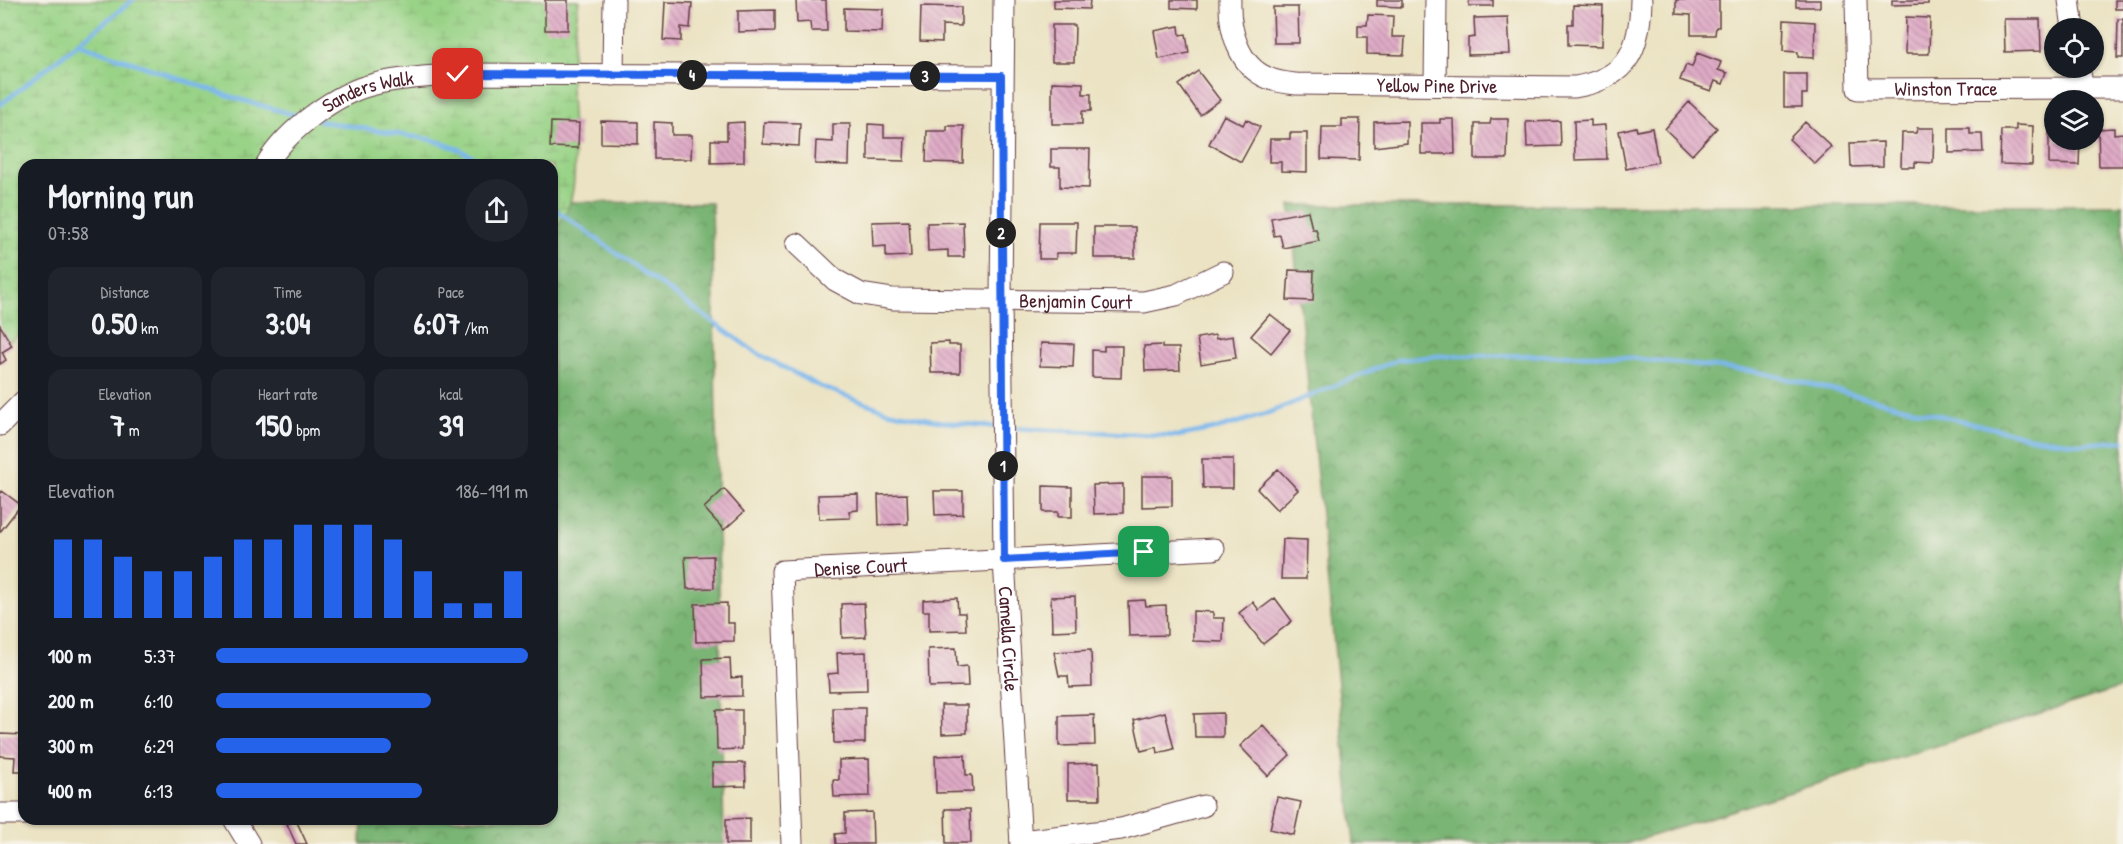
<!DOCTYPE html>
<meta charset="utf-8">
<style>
:root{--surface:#171b24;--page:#20242c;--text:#f1f3f6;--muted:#9ea1a6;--accent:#2563eb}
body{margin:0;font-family:"Patrick Hand",sans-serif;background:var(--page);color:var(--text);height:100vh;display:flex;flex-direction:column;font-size:22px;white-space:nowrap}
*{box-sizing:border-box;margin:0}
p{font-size:20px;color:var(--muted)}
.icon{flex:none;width:33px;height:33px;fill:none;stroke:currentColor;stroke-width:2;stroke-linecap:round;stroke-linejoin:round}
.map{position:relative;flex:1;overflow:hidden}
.sheet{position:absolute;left:18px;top:159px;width:540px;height:666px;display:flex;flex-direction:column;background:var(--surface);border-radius:18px;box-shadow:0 2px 4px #0004}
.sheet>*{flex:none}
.controls{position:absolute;left:2044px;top:18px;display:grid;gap:12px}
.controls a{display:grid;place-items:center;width:60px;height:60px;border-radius:50%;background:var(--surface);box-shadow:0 2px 4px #0004;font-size:30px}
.pin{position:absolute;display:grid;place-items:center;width:51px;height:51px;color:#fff;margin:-26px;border-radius:12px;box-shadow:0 3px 9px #0006}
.km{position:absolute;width:30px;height:30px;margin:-15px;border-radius:50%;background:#222;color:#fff;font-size:16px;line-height:30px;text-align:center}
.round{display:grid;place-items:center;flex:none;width:63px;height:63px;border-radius:32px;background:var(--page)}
.headline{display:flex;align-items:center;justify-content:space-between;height:102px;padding:0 30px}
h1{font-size:33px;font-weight:800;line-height:45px}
.figures{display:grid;grid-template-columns:repeat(3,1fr);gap:9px;height:102px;padding:6px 30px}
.figures div{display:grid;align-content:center;border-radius:15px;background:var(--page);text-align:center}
.figures b{font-size:30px;font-weight:800}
.figures small{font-size:16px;font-weight:400}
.figures p{font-size:16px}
.chart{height:168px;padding:12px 30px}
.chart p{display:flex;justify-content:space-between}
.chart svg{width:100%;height:108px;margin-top:6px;stroke:var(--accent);stroke-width:6}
ul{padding:0 30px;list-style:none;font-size:20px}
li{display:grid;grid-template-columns:96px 72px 1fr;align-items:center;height:45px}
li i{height:15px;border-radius:8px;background:var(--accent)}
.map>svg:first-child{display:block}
</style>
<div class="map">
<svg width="2123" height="844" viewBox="0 0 2123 844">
<defs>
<pattern id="forest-crowns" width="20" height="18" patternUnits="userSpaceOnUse" patternTransform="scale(1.5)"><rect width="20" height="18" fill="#7ab574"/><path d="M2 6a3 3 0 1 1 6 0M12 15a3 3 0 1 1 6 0" fill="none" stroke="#66935f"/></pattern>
<pattern id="wetland-marsh" width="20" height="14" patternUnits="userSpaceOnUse" patternTransform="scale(1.5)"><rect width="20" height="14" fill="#99d387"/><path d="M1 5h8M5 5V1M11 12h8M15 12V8" fill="none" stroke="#85b575"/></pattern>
<pattern id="building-back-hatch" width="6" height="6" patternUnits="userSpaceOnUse" patternTransform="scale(1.5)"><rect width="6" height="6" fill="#dfaac6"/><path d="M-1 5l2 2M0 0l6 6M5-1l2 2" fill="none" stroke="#b78aa1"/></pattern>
</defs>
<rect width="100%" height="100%" fill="#f7f3e8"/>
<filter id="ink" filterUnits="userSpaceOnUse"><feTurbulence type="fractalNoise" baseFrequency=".0167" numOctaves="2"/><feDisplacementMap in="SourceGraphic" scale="12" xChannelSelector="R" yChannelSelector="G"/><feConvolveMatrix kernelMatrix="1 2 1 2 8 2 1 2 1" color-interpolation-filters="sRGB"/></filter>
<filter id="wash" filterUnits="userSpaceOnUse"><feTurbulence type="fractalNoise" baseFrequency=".008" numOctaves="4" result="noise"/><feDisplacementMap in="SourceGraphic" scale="24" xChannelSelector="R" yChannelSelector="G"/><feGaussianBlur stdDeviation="1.35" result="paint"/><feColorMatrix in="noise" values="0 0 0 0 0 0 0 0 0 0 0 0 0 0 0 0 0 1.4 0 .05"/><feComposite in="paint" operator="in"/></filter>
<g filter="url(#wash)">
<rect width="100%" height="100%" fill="#ebe3c3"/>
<path fill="url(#forest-crowns)" stroke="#626a50" stroke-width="1.5" d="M 552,202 L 712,203 L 724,844 L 361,844 L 362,819 L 552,819 Z
M 1290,205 L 2123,205 L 2123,687 L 1626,844 L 1354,844 Z"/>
<path fill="url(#wetland-marsh)" stroke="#727959" stroke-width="1.5" d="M 0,0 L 579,0 C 575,29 571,58 571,88 C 570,126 588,205 552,230 L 552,165 L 24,165 L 24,330 L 0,350 Z"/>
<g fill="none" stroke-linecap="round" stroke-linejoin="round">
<path stroke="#7bb7ed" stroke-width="4.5" d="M 77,43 L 238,99 L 302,117
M 0,105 L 133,0
M 319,121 L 433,140 L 459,149 L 487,165
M 552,207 L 755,352 L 819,386 L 887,411 L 943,422 L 998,427
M 1009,428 L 1178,436 L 1220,428 L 1266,414 L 1397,360 L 1438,356 L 1602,355 L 1759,372 L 2030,437 L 2079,444 L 2123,441"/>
</g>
<g id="blocks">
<path fill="url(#building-back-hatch)" d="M 545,0 L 568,0 L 568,30 L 545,30 Z
M 796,0 L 826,0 L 827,31 L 811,31 L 810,22 L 797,23 Z
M 1054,0 L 1090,0 L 1089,9 L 1054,8 Z
M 1171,0 L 1197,0 L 1197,9 L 1171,8 Z
M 1377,0 L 1402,0 L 1402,7 L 1377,6 Z
M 1469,0 L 1493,0 L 1493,6 L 1469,6 Z
M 1676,0 L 1719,0 L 1719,27 L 1716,27 L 1715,35 L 1691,35 L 1691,15 L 1676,14 Z
M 1796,0 L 1820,0 L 1820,7 L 1796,7 Z
M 1892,0 L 1928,0 L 1928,4 L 1892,5 Z
M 2115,0 L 2123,0 L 2123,9 L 2115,9 Z
M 665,2 L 692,3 L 690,28 L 681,27 L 681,41 L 663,40 Z
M 1573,5 L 1603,6 L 1602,46 L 1568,45 L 1568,24 L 1573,24 Z
M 921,6 L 961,7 L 961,26 L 942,25 L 942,42 L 920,41 Z
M 1273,7 L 1298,7 L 1299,43 L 1274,43 Z
M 844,8 L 883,9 L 882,32 L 844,31 Z
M 775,10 L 775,31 L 738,32 L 738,11 Z
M 1368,15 L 1393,16 L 1392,37 L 1405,37 L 1404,55 L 1367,54 L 1367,37 L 1358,37 L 1358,25 L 1367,25 Z
M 1508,17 L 1510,54 L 1468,55 L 1468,38 L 1475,37 L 1474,18 Z
M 1906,17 L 1930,18 L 1929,54 L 1905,54 Z
M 2004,19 L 2040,19 L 2041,51 L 2005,52 Z
M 2118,19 L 2123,19 L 2123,58 L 2117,58 Z
M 1784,20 L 1815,22 L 1814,58 L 1798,57 L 1798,52 L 1783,51 Z
M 1052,25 L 1075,25 L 1074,62 L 1052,62 Z
M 1179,26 L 1180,35 L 1186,34 L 1189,53 L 1159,59 L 1154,31 Z
M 1697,53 L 1721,62 L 1718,70 L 1727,73 L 1723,84 L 1715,81 L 1711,91 L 1680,80 L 1686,65 L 1692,67 Z
M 1198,71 L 1220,100 L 1200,115 L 1179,85 Z
M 1784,74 L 1807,74 L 1807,94 L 1802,94 L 1802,107 L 1784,107 Z
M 1052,82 L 1083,83 L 1083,94 L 1091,94 L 1091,111 L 1082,111 L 1082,124 L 1052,124 Z
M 1689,102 L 1717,128 L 1692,155 L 1665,129 Z
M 1224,115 L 1243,125 L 1246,119 L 1260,127 L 1241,162 L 1209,144 Z
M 1342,119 L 1360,119 L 1359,160 L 1321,159 L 1322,127 L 1342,127 Z
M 1440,119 L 1454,119 L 1455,154 L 1421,154 L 1421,123 L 1440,123 Z
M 1491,119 L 1508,119 L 1507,159 L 1475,159 L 1475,124 L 1490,124 Z
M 1591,120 L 1591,126 L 1605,125 L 1607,159 L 1575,160 L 1574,121 Z
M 601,121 L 638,122 L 638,144 L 601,143 Z
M 1407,121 L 1407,143 L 1374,147 L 1374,122 Z
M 1560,121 L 1561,146 L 1527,147 L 1526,122 Z
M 551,122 L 579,123 L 578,148 L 550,147 Z
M 654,122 L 672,123 L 672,135 L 692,135 L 691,159 L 654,159 Z
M 744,122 L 744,162 L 711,163 L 711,140 L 727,140 L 727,123 Z
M 764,122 L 800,123 L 799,146 L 763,144 Z
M 1805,122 L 1832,147 L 1815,164 L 1789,139 Z
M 833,124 L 850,124 L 849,165 L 815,164 L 816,141 L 833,142 Z
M 868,124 L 884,125 L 884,137 L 905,137 L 904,161 L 868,160 Z
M 2016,125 L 2033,126 L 2032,165 L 2000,164 L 2001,130 L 2016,130 Z
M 947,126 L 964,126 L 963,163 L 926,162 L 927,131 L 947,131 Z
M 1636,127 L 1637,131 L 1652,128 L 1658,162 L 1626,169 L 1619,131 Z
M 1917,128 L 1934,128 L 1933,163 L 1915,162 L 1915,167 L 1901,167 L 1902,133 L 1916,133 Z
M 1949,128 L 1970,128 L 1970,134 L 1982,134 L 1983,152 L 1949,153 Z
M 2114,128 L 2114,134 L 2123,133 L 2123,166 L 2099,166 L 2098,129 Z
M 2049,129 L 2055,129 L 2055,140 L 2080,140 L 2079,165 L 2049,164 Z
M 1290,133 L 1307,133 L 1307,172 L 1281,171 L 1281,162 L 1269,162 L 1270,139 L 1290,139 Z
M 1883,142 L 1883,166 L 1851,167 L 1850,143 Z
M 1051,149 L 1090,149 L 1089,188 L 1060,187 L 1060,167 L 1051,167 Z
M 1308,211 L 1312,229 L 1316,229 L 1319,241 L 1283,248 L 1280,235 L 1274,236 L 1271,218 Z
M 909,221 L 911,256 L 886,257 L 886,246 L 873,247 L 872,222 Z
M 963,222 L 964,257 L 948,257 L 948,250 L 928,251 L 927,223 Z
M 1040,222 L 1077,222 L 1076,253 L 1056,253 L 1056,259 L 1039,259 Z
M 1094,227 L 1135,227 L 1135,258 L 1094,258 Z
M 1289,270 L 1314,271 L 1313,301 L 1287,300 Z
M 1270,314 L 1290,330 L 1271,353 L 1251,336 Z
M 0,325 L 12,346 L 2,352 L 6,360 L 0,364 Z
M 1215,335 L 1216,339 L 1233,336 L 1236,358 L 1201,364 L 1197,338 Z
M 949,342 L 949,345 L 960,345 L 960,373 L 931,373 L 930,343 Z
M 1041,343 L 1074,344 L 1073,367 L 1040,366 Z
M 1162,345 L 1162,348 L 1179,348 L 1180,370 L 1145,371 L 1144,346 Z
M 1104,346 L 1122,346 L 1121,378 L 1092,377 L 1092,350 L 1104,351 Z
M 1202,459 L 1233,459 L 1233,488 L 1203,488 Z
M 1278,469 L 1298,490 L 1277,510 L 1257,489 Z
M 1142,476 L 1172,476 L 1172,506 L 1142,507 Z
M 1123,484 L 1123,513 L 1094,514 L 1093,485 Z
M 1043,486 L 1072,487 L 1072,517 L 1058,517 L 1058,512 L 1043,512 Z
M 724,489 L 744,512 L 724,530 L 704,508 Z
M 2,491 L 21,505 L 0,532 L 0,494 Z
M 934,491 L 963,491 L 963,514 L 935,515 Z
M 858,494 L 858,510 L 849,511 L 850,518 L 819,519 L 818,495 Z
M 907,494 L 908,524 L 879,525 L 878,495 Z
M 1283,539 L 1307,540 L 1306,579 L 1281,579 Z
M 713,556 L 714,588 L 687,589 L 685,557 Z
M 1075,596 L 1076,630 L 1052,631 L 1051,597 Z
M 957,598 L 958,613 L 965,613 L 966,630 L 929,631 L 929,611 L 923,611 L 923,600 Z
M 1275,598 L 1292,621 L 1263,644 L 1239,613 L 1253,602 L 1259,610 Z
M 1145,600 L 1146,606 L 1166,605 L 1167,635 L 1129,636 L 1128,601 Z
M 727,603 L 727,623 L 734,623 L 734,641 L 696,642 L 695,604 Z
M 864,603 L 866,637 L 842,638 L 841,604 Z
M 1193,611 L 1213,612 L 1213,618 L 1224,618 L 1223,642 L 1193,641 Z
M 956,648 L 957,667 L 967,666 L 968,686 L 929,687 L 928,649 Z
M 1091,650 L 1092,686 L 1069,687 L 1068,676 L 1059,676 L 1054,652 Z
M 866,652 L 867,690 L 829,691 L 828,674 L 838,673 L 837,653 Z
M 730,658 L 731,678 L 742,677 L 742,696 L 704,697 L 703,659 Z
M 941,705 L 967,705 L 967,733 L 942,734 Z
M 833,708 L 865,708 L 865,743 L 834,743 Z
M 716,710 L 742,710 L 742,749 L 717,750 Z
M 1165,712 L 1174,749 L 1158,753 L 1157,747 L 1141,751 L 1134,720 Z
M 1223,713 L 1223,737 L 1195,737 L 1194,714 Z
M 1094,715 L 1095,745 L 1059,746 L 1059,716 Z
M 1263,725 L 1290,755 L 1268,776 L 1240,746 Z
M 0,734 L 24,735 L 24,771 L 14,771 L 15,757 L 0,756 Z
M 965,755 L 966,775 L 972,775 L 973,792 L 936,793 L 935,756 Z
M 869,759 L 870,796 L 834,797 L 833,780 L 839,780 L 839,760 Z
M 712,763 L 745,763 L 746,786 L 712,787 Z
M 1099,763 L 1100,799 L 1068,799 L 1068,764 Z
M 1277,797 L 1301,802 L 1294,835 L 1270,829 Z
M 945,809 L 970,809 L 971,843 L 946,843 Z
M 872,812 L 873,844 L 836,844 L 835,834 L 845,833 L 845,813 Z
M 750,818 L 750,844 L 726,844 L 726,819 Z
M 296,820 L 307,844 L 296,844 L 287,824 Z"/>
</g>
</g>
<g filter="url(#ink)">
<use href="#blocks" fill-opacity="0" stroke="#623c42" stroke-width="1.5"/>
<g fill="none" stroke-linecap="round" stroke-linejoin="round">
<g stroke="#623c42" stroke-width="23">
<g id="minor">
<path id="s1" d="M 1004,0 L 1001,299 L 1004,560 L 1021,844"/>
<path id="s2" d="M 1230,0 C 1229,29 1238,66 1268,78 C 1276,82 1287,83 1296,84 L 1575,87 C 1628,78 1640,50 1641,0"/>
<path id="s3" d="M 1856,0 L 1858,89 L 2123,88"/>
<path d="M 2069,0 L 2073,28"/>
<path d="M 2079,68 L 2083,89"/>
<path d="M 613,75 L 614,0"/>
<path d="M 1435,85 L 1436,0"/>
<path id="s4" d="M 266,165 C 286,131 337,92 375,84 C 402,77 431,77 458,74 L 1001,76"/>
<path id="s5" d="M 797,244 L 835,280 L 861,294 L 893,299 L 1144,302 L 1176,295 L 1223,272"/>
<path d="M 0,425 L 24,401"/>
<path d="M 0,814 L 24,814"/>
<path d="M 234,819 L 249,844"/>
<path d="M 1021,841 L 1121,829 L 1203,806"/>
<path id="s6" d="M 792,844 L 782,571 L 1214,549"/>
</g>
</g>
<use href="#minor" stroke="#fff" stroke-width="21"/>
</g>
</g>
<g fill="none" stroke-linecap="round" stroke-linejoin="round" filter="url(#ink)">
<g stroke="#fff" stroke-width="12">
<path id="route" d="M 458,74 L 1001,76 L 1004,560 L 1144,552"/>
</g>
<use href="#route" stroke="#2563eb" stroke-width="8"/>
</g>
<g text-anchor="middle" stroke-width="4.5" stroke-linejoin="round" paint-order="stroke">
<g font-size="20" fill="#4a1f2b" stroke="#f7f3e8">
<text dy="7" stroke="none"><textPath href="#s2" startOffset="262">Yellow Pine Drive</textPath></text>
<text dy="7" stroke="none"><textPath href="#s3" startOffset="177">Winston Trace</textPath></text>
<text dy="7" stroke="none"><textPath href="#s4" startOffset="130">Sanders Walk</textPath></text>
<text dy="7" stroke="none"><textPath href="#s5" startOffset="297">Benjamin Court</textPath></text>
<text dy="7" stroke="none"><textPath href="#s6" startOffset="352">Denise Court</textPath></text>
<text dy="7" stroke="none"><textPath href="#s1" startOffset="639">Camella Circle</textPath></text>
</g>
</g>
</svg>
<div class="controls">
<a><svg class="icon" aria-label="locate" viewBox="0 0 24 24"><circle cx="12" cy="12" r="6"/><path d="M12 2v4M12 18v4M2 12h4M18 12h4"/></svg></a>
<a><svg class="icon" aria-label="layers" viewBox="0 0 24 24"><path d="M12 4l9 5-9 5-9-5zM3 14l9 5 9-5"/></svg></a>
</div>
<div class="pin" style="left:1144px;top:552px;background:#1e9e55"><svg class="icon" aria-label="arrive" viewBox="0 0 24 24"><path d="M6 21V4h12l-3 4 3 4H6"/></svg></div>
<div class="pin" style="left:458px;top:74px;background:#d93025"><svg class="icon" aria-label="check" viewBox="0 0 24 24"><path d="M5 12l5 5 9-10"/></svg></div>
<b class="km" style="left:1003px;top:466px">1</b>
<b class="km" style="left:1001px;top:233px">2</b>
<b class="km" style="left:925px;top:76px">3</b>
<b class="km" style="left:692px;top:75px">4</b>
<section class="sheet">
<div class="headline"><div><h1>Morning run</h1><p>07:58</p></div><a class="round"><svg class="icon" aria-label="share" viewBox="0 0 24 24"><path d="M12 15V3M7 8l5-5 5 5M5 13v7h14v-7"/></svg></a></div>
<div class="figures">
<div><p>Distance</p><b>0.50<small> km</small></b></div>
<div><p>Time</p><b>3:04</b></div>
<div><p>Pace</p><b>6:07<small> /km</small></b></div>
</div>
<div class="figures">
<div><p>Elevation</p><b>7<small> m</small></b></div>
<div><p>Heart rate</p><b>150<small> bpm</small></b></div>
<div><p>kcal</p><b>39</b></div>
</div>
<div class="chart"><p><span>Elevation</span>186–191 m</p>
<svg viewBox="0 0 160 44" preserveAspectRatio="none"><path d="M5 44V12M15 44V12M25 44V19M35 44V25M45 44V25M55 44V19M65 44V12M75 44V12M85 44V6M95 44V6M105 44V6M115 44V12M125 44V25M135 44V38M145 44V38M155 44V25"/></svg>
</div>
<ul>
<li><b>100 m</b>5:37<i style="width:100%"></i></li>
<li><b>200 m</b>6:10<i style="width:69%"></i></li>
<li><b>300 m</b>6:29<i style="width:56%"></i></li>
<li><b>400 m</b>6:13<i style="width:66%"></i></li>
</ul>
</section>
</div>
